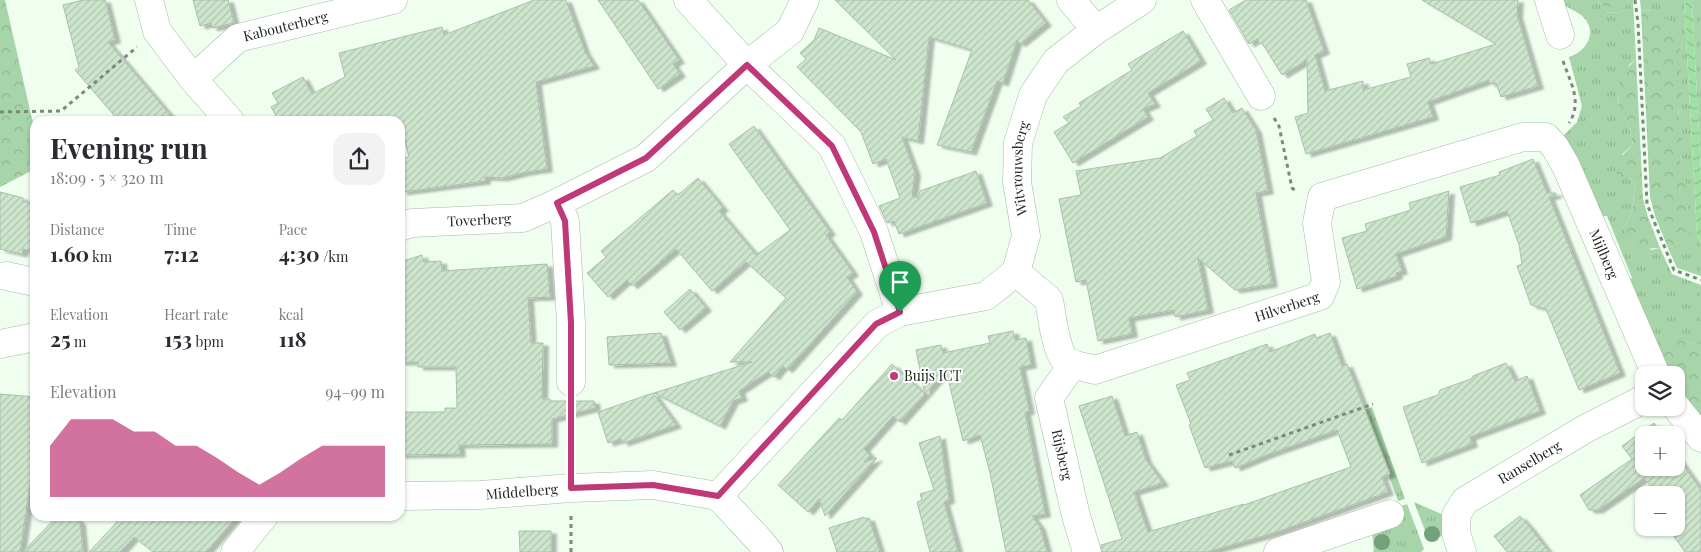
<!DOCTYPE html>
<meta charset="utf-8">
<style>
:root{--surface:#fff;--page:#f2f2f3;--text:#2b2b33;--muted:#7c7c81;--accent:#bf3877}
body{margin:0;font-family:"Playfair Display",serif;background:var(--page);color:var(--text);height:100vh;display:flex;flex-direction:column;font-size:19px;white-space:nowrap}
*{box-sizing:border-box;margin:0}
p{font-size:16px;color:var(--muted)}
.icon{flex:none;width:28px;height:28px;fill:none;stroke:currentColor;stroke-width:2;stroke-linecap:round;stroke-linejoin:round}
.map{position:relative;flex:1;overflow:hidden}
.drawer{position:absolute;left:30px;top:116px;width:375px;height:405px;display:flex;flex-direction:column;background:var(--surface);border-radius:15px;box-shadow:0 1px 4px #0004}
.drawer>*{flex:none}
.buttons{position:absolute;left:1635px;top:366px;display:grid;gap:10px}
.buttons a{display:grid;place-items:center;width:50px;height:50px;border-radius:10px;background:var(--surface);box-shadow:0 1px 4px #0004;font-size:25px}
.pin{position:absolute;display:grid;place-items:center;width:42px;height:42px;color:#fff;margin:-51px -21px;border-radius:50% 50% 50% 0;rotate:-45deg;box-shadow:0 0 5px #0007}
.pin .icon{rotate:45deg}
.round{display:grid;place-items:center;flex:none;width:52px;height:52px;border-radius:15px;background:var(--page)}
.summary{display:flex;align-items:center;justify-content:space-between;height:85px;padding:0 20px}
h1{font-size:28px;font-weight:700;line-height:38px}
.metrics{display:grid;grid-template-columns:repeat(3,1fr);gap:8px;height:85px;padding:5px 20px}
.metrics div{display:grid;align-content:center}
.metrics b{font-size:21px;font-weight:700}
.metrics small{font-size:14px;font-weight:400}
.metrics p{font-size:14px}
.chart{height:140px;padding:10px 20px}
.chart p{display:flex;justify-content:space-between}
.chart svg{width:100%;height:90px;margin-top:5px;fill:var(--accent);opacity:.7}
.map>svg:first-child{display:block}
</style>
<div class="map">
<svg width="1701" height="552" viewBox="0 0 1701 552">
<defs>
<pattern id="grass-tufts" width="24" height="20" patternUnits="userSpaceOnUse" patternTransform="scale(1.25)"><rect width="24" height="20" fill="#a7d4a9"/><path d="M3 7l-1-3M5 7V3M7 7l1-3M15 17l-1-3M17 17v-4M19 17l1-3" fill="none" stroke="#8fb691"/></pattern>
<pattern id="forest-crowns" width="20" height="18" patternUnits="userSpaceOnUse" patternTransform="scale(1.25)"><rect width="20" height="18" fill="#a7d4a9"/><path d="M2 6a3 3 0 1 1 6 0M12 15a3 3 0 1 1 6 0" fill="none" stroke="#8fb691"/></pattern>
<pattern id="water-waves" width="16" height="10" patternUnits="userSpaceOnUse" patternTransform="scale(1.25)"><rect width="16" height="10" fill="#a0e0a4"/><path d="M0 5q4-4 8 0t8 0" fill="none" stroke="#8ac08d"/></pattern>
<pattern id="building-hatch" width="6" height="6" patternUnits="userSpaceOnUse" patternTransform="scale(1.25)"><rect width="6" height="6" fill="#cde5cd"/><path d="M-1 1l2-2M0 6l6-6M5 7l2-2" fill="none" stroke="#b0c4b0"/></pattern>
<filter id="shadow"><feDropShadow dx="5.5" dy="3" stdDeviation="1" flood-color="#0004"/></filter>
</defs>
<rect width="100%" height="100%" fill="#effeef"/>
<path fill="url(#grass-tufts)" d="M 1558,0 L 1598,0 L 1608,13 L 1621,12 L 1628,0 L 1633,0 L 1636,59 L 1629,65 L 1619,93 L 1618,107 L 1628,123 L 1633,145 L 1622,154 L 1629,178 L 1636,185 C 1631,200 1636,211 1625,225 L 1651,250 L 1660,248 L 1672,274 L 1701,285 L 1701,345 L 1685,341 L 1650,342 L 1627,282 L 1632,278 L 1607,216 L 1600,216 L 1563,136 L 1577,122 L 1582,106 L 1569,57 C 1588,51 1599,30 1581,15 C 1573,9 1566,8 1558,0 Z
M 1640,0 L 1684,0 L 1697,235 L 1701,243 L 1701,276 L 1677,268 L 1668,248 L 1679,243 L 1681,174 L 1679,168 L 1682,157 L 1681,145 L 1682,134 L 1678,121 L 1679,107 L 1650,10 L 1641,10 Z
M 1692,0 L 1701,0 L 1701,173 Z
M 1372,407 L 1405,499 L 1398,501 L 1365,410 Z
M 1414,502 L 1446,516 L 1447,534 L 1429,541 Z
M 1407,504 L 1424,549 L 1421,552 L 1372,552 L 1374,551 L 1372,531 L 1396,508 Z"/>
<path fill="url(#forest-crowns)" d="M 0,0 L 5,0 L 35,132 L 35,169 L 0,187 Z
M 1598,0 L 1628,0 L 1621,12 L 1608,13 Z
M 1641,10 L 1658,11 L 1672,23 L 1679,33 L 1682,101 C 1674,115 1682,122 1682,135 C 1682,142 1682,148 1682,155 C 1682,160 1679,164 1680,170 C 1680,174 1683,176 1686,179 L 1690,232 L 1679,243 L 1668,248 L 1655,216 L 1650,197 Z
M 1636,59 L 1643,199 L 1648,217 L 1660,248 L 1639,249 L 1626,237 L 1625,225 C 1636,211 1631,200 1636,185 L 1629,178 L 1620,177 L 1615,171 L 1616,161 L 1633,145 L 1628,123 L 1618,108 L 1620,76 Z
M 1665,340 L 1685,341 L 1701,345 L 1701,422 L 1676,391 L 1676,375 L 1666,375 L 1650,342 Z"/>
<path fill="url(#water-waves)" d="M 1684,0 L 1692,0 L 1701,173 L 1701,243 L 1697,235 Z"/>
<path fill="url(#building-hatch)" stroke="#a9c0aa" filter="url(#shadow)" d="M 83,0 L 105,0 L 115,40 L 108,42 L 175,121 L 119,121 L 75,70 L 79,67 L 63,5 Z
M 193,0 L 228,0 L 234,23 L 212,28 L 211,23 L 200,26 Z
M 534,0 L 566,0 L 585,52 L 594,66 L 536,82 L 547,169 L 526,172 L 502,178 L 485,177 L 485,181 L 402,192 L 400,158 L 409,157 L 400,121 L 279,121 L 271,107 L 278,103 L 272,93 L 303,77 L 312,94 L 345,77 L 339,53 L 442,27 L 444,35 Z
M 598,0 L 638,0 L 679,60 L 673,64 L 680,74 L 658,89 Z
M 835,0 L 1028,0 L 1046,23 L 1020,44 L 1017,40 L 1003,83 L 997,81 L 971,152 L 937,145 L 972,50 L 929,37 L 918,141 L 902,137 L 915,173 L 912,196 L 918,198 L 920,191 L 976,171 L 987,203 L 899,234 L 894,221 L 887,223 L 879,206 L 900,198 L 886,159 L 873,164 L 861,132 L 797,67 L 806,59 L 800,53 L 814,40 L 819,28 L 896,60 Z
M 1246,0 L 1306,0 L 1324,51 L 1315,55 L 1325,91 L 1363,81 L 1363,90 L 1411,77 L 1407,64 L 1429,58 L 1431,64 L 1496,44 L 1422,0 L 1518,0 L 1517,15 L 1538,86 L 1501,97 L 1496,83 L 1490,84 L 1489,80 L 1428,102 L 1433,117 L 1306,154 L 1295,117 L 1308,113 L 1307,60 L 1282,75 L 1262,43 L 1260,44 L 1257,39 L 1249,44 L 1229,10 Z
M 1183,31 L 1201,61 L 1148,93 L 1155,104 L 1143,109 L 1148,117 L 1073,163 L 1054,132 L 1069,123 L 1063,117 L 1081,106 L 1079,103 L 1132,70 L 1128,64 Z
M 1224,98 L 1233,113 L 1242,108 L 1256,130 L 1268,191 L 1256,193 L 1272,284 L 1235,290 L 1198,258 L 1208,310 L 1175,317 L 1174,310 L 1129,318 L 1132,334 L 1098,341 L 1086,280 L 1076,282 L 1059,199 L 1081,195 L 1076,171 L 1160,158 L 1197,136 L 1194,131 L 1213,120 L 1206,109 Z
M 754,126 L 830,232 L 826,235 L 853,273 L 847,277 L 857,292 L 787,370 L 783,366 L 774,377 L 768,372 L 739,391 L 742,398 L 733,401 L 720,426 L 654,393 L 752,362 L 730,362 L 786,298 L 746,262 L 712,291 L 676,249 L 632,286 L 627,280 L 608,297 L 587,273 L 606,257 L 601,251 L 673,190 L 678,195 L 698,178 L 723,208 L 719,211 L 756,255 L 790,230 L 729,144 Z
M 1533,159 L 1547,193 L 1556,193 L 1556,195 L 1549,197 L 1620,373 L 1579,390 L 1546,309 L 1531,305 L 1517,266 L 1522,264 L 1519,245 L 1507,211 L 1471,223 L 1460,187 L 1500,175 L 1499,172 Z
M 1449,191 L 1446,237 L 1396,254 L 1402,271 L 1396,273 L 1397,276 L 1357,289 L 1342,238 L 1367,231 L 1365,224 L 1411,210 L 1409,203 Z
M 0,192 L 23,198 L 23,201 L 35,204 L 35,252 L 23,249 L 22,254 L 0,249 Z
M 422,255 L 424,262 L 441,261 L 442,271 L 547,264 L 550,297 L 528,298 L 531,343 L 543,343 L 542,399 L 550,399 L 550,401 L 594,401 L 595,408 L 552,419 L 552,444 L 459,445 L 460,454 L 400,455 L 400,412 L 445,412 L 445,408 L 457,408 L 456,367 L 418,367 L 418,362 L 400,362 L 400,262 Z
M 690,289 L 706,308 L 680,330 L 664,312 Z
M 1013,331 L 1015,340 L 1026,338 L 1031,365 L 1020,367 L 1029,411 L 1025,412 L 1045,514 L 1032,516 L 1040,527 L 1047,552 L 1006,552 L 990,473 L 980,435 L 963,441 L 946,370 L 900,422 L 893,416 L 864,449 L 870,455 L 864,462 L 877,458 L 825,516 L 819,499 L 808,512 L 778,485 L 839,418 L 842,420 L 892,364 L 925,394 L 916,350 L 941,345 L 943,353 L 990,343 L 988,336 Z
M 661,333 L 671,363 L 609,365 L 607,337 Z
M 1330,333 L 1342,366 L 1347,364 L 1390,474 L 1382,477 L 1388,492 L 1277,532 L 1207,552 L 1102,552 L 1101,545 L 1122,539 L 1079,406 L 1112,396 L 1125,436 L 1137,432 L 1146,460 L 1163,483 L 1134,492 L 1148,532 L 1244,504 L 1244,505 L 1351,467 L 1337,430 L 1269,454 L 1235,468 L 1232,461 L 1205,468 L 1189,425 L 1191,424 L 1176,385 L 1190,380 L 1187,373 L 1267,344 L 1270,352 L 1315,334 L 1316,338 Z
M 1506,363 L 1515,381 L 1527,376 L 1540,411 L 1470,437 L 1472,444 L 1422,463 L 1403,407 L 1438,395 L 1440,390 L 1471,379 L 1473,376 Z
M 653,393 L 676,425 L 623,443 L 621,439 L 608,443 L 598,412 Z
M 0,394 L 35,397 L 35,453 L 20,552 L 0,552 Z
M 1654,423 L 1663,435 L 1644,435 L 1644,468 L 1676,468 L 1676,455 L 1701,490 L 1701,552 L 1685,552 L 1668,528 L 1680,528 L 1676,522 L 1676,495 L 1657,495 L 1644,478 L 1598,510 L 1589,510 L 1580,495 L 1632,459 L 1622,446 Z
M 940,436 L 949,500 L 944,502 L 958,552 L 930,552 L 917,502 L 922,500 L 920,494 L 934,490 L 919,443 Z
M 57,516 L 74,516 L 80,522 L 83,552 L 23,552 Z
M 111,516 L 237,516 L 206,552 L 153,552 L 134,537 L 120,552 L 89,552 L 117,522 Z
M 1520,516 L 1528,525 L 1549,552 L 1507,552 L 1494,536 Z
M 864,517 L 865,519 L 869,518 L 880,552 L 837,552 L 829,528 Z
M 519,531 L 551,531 L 551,552 L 520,552 Z"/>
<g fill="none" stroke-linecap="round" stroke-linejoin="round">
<g stroke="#a4bca5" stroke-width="29">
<g id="minor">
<path d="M 149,0 L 157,31 L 193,79 L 230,121"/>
<path d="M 688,0 L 747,65 L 832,146 L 874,232 L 900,312"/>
<path d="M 1071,0 L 1096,30"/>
<path d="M 1205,0 L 1261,96"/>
<path d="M 1549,0 L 1560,35"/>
<path id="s1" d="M 193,79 L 238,38 L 393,0"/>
<path d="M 557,203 L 565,221 L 571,323 L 571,382"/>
<path id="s2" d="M 400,227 L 412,223 L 523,218 L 557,203 L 646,158 L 747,65 L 790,31 L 805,0"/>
<path id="s3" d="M 1016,272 L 1049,300 C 1052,315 1055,348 1065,360 C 1072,366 1086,367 1095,370 L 1320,296 L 1326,282 L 1317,223 L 1322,197 L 1523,137 L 1546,137 L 1555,147 L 1566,166 L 1656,375"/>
<path d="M 6,276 L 35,282"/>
<path d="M 0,344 L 35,337"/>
<path id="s4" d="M 1073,364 L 1049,398 L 1076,516 L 1087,552"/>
<path d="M 1676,407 L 1701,438"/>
<path id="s5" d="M 400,496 L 480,495 L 571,488 L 653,485 L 718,496 L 760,541 L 769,552"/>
<path id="s6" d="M 718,496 L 877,324 L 900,312 L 986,296 L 1016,272 L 1026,236 L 1017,182 L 1018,143 L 1033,95 L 1056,61 L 1096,30 L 1142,0"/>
<path d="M 235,552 L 264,516"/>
<path d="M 1278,552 L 1390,514"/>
<path id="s7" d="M 1462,552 L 1456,533 L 1456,515 L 1465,501 L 1585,429 L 1644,399"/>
</g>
</g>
<path stroke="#7d897d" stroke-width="3" stroke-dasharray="4 4" stroke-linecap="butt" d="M 1635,0 L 1638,23 L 1647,204 L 1674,270 L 1701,280
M 1563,61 C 1570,82 1583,102 1569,123
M 0,112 L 61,111 L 137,47
M 1274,118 L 1279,126 L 1292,188 L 1297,192
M 1229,455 L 1373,404
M 571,461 L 571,408
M 571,552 L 571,515"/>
<use href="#minor" stroke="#fff" stroke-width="28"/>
</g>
<g fill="#75a07c">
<circle cx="1432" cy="534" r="8"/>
<circle cx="1382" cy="542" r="8"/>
</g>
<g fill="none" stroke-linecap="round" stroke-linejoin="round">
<g stroke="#fff" stroke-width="10">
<path id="route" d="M 747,65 L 832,146 L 874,232 L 900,312 L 876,324 L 718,496 L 653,485 L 571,488 L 571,323 L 565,221 L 557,203 L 646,158 Z"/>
</g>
<use href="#route" stroke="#bf3877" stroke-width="6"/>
</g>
<circle fill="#bf3877" stroke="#fff" stroke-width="2" cx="894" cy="376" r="5"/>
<g text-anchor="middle" stroke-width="4" stroke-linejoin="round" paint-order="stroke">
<g font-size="14" fill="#202920" stroke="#fff">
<text dy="5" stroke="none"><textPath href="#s1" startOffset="110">Kabouterberg</textPath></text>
<text dy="5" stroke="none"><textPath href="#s6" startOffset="492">Witvrouwsberg</textPath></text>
<text dy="5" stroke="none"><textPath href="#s2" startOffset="80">Toverberg</textPath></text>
<text dy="5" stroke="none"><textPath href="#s3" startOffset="840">Mijlberg</textPath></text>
<text dy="5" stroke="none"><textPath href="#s3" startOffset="340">Hilverberg</textPath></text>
<text dy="5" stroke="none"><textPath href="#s4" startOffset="100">Rijsberg</textPath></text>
<text dy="5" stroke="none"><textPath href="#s7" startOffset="130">Ranselberg</textPath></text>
<text dy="5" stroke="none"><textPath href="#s5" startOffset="122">Middelberg</textPath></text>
</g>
<g font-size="14" fill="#202920" stroke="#fff" text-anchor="start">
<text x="904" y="381">Buijs ICT</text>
</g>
</g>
</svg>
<div class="buttons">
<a><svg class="icon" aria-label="layers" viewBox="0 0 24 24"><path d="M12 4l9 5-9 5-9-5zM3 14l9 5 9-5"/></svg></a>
<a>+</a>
<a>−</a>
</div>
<div class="pin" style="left:900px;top:312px;background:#1e9e55"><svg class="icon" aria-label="arrive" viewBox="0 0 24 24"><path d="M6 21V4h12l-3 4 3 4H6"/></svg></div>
<section class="drawer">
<div class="summary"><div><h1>Evening run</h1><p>18:09 · 5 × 320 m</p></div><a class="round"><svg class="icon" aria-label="share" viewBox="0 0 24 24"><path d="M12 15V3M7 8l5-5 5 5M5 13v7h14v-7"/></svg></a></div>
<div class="metrics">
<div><p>Distance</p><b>1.60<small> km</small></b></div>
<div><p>Time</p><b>7:12</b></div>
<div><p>Pace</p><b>4:30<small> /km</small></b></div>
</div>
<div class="metrics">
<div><p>Elevation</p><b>25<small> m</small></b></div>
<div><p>Heart rate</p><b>153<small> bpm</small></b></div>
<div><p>kcal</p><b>118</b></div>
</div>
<div class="chart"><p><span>Elevation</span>94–99 m</p>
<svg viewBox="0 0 160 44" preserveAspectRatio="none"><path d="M0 44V19L10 6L20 6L30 6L40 12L50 12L60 19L70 19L80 25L90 32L100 38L110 32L120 25L130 19L140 19L150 19L160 19V44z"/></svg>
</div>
</section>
</div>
